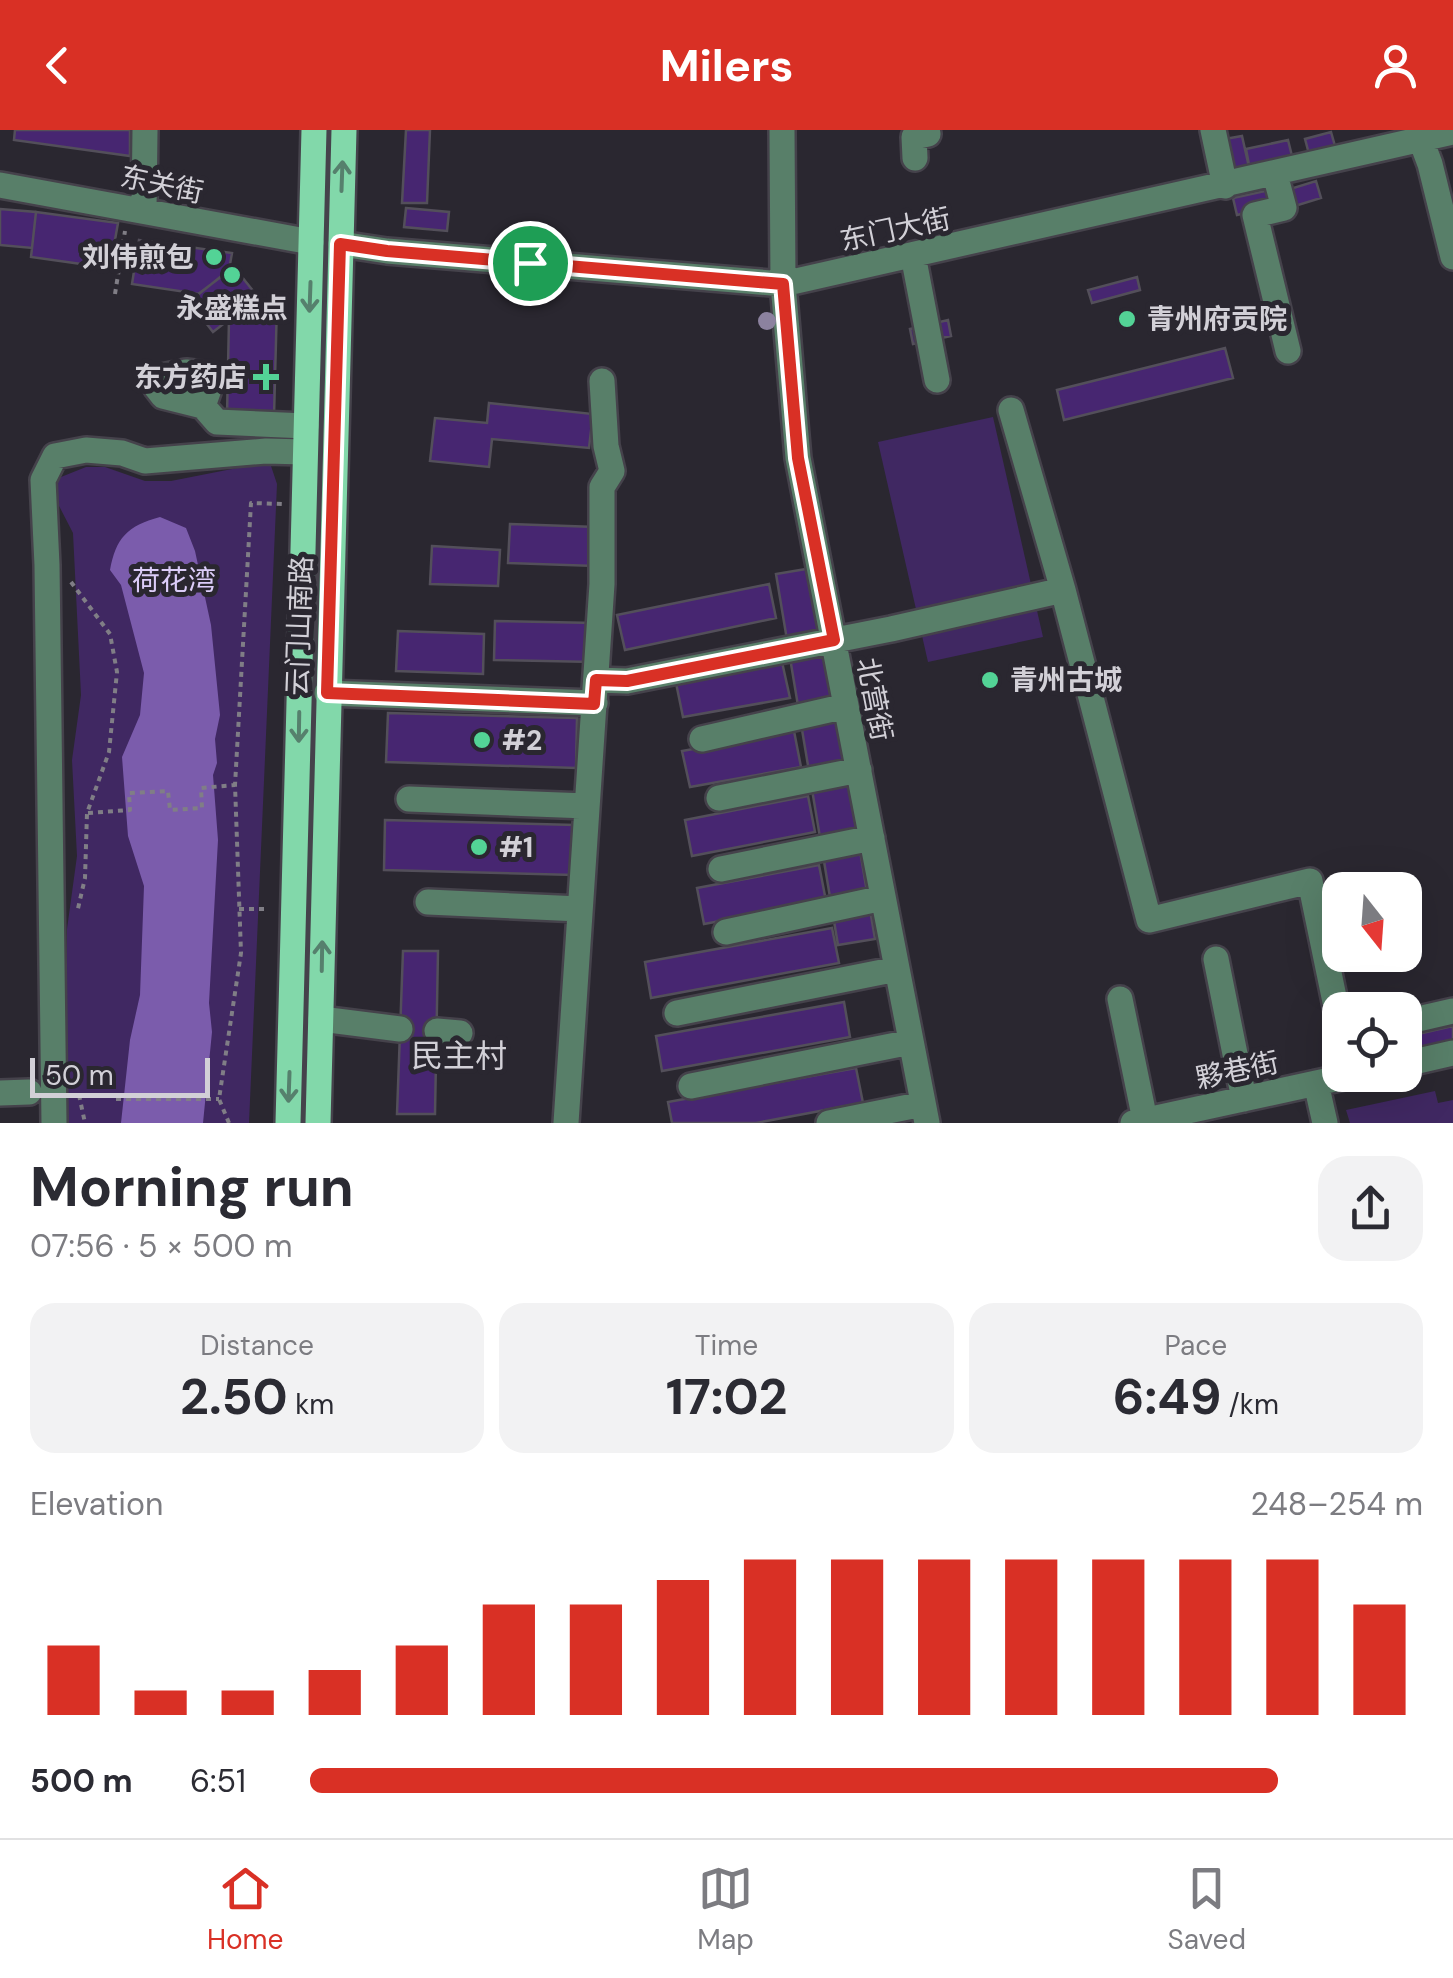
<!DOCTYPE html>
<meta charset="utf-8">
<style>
:root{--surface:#fff;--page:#f2f2f3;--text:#2b2b33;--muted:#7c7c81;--line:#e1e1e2;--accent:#d93025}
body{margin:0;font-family:"DM Sans","Noto Sans SC",sans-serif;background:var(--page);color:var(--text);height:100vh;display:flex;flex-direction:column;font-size:38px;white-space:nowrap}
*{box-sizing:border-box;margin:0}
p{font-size:32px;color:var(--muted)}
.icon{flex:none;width:55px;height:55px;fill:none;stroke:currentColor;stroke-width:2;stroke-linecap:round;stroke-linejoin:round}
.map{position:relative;height:993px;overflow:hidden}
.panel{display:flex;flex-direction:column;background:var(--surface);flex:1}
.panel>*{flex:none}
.needle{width:65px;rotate:163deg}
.tools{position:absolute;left:1322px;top:742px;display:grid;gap:20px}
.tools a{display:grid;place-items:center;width:100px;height:100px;border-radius:20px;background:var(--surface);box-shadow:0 10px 40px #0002;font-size:50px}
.scale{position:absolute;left:30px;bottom:25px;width:180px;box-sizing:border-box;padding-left:10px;border:5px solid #d2d0d7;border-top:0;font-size:28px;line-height:35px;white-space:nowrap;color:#d2d0d7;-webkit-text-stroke:8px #2a2730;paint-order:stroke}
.pin{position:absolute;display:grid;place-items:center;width:85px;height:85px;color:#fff;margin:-42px;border:5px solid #fff;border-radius:50%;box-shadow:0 2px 10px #0007}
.round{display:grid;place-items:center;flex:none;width:105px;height:105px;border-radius:30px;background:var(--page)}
.headline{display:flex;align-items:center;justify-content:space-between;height:170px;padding:0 30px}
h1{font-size:55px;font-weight:700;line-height:75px}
.stats{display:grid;grid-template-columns:repeat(3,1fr);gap:15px;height:170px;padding:10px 30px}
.stats div{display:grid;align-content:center;border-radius:25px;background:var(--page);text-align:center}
.stats b{font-size:50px;font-weight:700}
.stats small{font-size:28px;font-weight:400}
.stats p{font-size:28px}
.chart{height:280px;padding:20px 30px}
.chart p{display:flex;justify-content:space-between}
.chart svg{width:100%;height:180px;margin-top:10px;stroke:var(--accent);stroke-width:6}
ul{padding:0 30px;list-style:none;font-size:32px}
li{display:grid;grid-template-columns:160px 120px 1fr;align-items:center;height:75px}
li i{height:25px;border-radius:12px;background:var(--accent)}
header{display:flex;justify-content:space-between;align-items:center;height:130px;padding:0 30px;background:var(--accent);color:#fff;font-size:45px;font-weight:700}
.menu{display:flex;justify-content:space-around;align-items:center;height:140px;border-top:2px solid var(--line);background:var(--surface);font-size:28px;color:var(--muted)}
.menu a{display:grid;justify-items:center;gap:5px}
.menu .active{color:var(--accent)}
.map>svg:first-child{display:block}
</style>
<header><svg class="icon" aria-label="back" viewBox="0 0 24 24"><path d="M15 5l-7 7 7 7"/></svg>Milers<svg class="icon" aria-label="person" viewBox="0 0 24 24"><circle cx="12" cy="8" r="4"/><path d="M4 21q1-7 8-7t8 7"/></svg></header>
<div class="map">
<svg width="1453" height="993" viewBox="0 0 1453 993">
<rect width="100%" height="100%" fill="#2a2730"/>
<path fill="#402862" d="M 993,287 L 1043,507 L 928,532 L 878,312 Z
M 257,334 L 271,336 L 277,354 L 249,993 L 65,993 L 67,799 L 77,726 L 72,630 L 81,565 L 73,403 L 56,370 L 56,349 L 86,337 L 105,337 L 145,351 L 171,351 Z
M 1435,961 L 1438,973 L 1453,970 L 1453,993 L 1350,993 L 1346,980 Z"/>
<path fill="#7b5cac" d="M 160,387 L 186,398 L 195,421 L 211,495 L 220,585 L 215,609 L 217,633 L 213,645 L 218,710 L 209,873 L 212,902 L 203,993 L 121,993 L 130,910 L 140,865 L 144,756 L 128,706 L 122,627 L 140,585 L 144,543 L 121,455 L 110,440 C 116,408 127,396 160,387 Z"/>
<path fill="#472671" stroke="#534f5a" stroke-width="2.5" d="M 15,0 L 130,0 L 130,26 L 14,10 Z
M 406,0 L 430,0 L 427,73 L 402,73 Z
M 1331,2 L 1335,16 L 1309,24 L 1305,9 Z
M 1242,6 L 1249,37 L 1227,43 L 1219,10 Z
M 1288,10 L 1293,30 L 1250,40 L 1246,19 Z
M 1316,51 L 1321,68 L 1295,76 L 1290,59 Z
M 1274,59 L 1277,76 L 1237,85 L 1233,68 Z
M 406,78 L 449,82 L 447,101 L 404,97 Z
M 0,79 L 36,82 L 32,118 L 0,115 Z
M 36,82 L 118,93 L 110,138 L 31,127 Z
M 139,110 L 232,123 L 229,140 L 199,164 L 132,154 Z
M 234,137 L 258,167 L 213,202 L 189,171 Z
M 1137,147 L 1140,160 L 1092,173 L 1088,160 Z
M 250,173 L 277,173 L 274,287 L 227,286 L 229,189 Z
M 948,190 L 951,206 L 913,214 L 910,199 Z
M 1225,218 L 1233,248 L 1064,290 L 1057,260 Z
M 489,273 L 593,284 L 589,318 L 492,309 L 489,337 L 430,331 L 435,288 L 487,293 Z
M 510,394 L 596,397 L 595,436 L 508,433 Z
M 432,416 L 500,420 L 498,456 L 430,454 Z
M 812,438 L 875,809 L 838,815 L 776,444 Z
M 769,454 L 776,488 L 625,520 L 617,485 Z
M 495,491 L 595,493 L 594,532 L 494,530 Z
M 398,501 L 484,504 L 483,544 L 396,541 Z
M 782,532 L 790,568 L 683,587 L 676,553 Z
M 388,583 L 577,588 L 576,638 L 386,632 Z
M 794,601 L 801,637 L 690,657 L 682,621 Z
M 808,666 L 815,702 L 692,726 L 685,690 Z
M 385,690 L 575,695 L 574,745 L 384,740 Z
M 819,735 L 826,771 L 704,794 L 697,758 Z
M 832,798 L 839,833 L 651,868 L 645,832 Z
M 403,821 L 438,821 L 435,984 L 397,984 Z
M 844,872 L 850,907 L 662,941 L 656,906 Z
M 1453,896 L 1453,916 L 1405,926 L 1405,907 Z
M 856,938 L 863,973 L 756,993 L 672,993 L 668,972 Z"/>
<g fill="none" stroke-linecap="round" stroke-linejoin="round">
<g stroke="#45424b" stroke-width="30">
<path id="minor" d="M 782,0 L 783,154 L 798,328 L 927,993
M 1213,0 L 1225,56
M 1421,10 L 1430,34 L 1453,127
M 915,28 L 914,7 L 928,4 L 927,0
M 1275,44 L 1284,78 L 1255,85 L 1288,221
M 0,55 L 311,112
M 144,79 L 145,0
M 341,114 L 387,121 L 783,154 L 1453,2
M 913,125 L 937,250
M 203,276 L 209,259 L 202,244 L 186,242 L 162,247 L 156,257 L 163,266 L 203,276 L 217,292 L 306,296
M 1011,280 L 1063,460 L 1149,790 L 1310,751 L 1340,896
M 596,550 L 627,551 L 891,499 L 1063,460
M 327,563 L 595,573
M 702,609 L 846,576
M 719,668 L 859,640
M 409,669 L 587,676
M 721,739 L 872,708
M 428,772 L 580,779
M 726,802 L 883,768
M 1216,829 L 1244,969
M 1120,869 L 1145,990
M 677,883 L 897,839
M 321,889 L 400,899
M 1405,892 L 1453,881
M 437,901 L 460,903
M 1405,934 L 1453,923
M 1316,953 L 1325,993
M 691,956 L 911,912
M 0,963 L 29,962
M 54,993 L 47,435 L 43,350 L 55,326 L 86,320 L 122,323 L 145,331 L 266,321 L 305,322
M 566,993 L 602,454 L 602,357 L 612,341 L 606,316 L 602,251
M 829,993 L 923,974
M 1133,993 L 1353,945"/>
</g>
<g stroke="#45424b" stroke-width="30">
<path id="major" d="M 288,993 L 314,0
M 318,993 L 344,0"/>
</g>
<path stroke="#807e86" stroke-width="4" stroke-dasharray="5 5" stroke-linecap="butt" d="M 115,164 L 125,101
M 71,452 L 110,504 L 117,542 L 109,622 L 87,683 L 85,748 L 77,783
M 88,683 L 130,680 L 129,663 L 168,661 L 170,680 L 202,678 L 201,658 L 235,655
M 239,779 L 269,779
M 79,965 L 85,993
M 116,969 L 219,969
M 229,993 L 219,969 L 241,823 L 235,655 L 251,373 L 282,374"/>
<use href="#minor" stroke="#587f69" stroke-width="25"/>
<use href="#major" stroke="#82d8aa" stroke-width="25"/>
</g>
<circle fill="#8c829f" cx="767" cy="191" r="9"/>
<defs><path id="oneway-shaft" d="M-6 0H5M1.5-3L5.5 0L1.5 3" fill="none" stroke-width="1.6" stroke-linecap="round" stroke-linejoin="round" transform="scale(2.5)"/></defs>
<g stroke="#56806d">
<use href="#oneway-shaft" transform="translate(342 46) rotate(-88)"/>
<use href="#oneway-shaft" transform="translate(310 167) rotate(92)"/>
<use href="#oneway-shaft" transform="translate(299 597) rotate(91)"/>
<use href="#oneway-shaft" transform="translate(322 826) rotate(-89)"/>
<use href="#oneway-shaft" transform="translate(289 957) rotate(92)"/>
</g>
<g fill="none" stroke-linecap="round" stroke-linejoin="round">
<g stroke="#fff" stroke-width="20">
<path id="route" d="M 340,114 L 387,121 L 783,154 L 798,328 L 834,510 L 627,551 L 596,550 L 594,574 L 327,563 Z"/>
</g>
<use href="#route" stroke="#d93025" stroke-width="12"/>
</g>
<g fill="#53d396" stroke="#2a2730" stroke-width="4">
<circle cx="214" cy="127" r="10"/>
<circle cx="232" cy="145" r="10"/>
<circle cx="1127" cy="189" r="10"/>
<path d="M261 232h10v10h10v10h-10v10h-10v-10h-10v-10h10z"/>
<circle cx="990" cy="550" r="10"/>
<circle cx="482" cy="610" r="10"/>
<circle cx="479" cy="717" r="10"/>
</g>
<g text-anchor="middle" stroke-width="10" stroke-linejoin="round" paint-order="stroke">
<g font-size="28" fill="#d2d0d7" stroke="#2a2730">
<text transform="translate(162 54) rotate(12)" y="10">东关街</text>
<text transform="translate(895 99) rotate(-12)" y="10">东门大街</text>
<text transform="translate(299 496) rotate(-88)" y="10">云门山南路</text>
<text transform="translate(875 569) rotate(79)" y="10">北营街</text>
<text transform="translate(1237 940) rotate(-12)" y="10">夥巷街</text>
</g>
<g font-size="28" font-weight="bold" fill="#d2d0d7" stroke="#2a2730" text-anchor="start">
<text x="194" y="137" text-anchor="end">刘伟煎包</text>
<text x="232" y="188" text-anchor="middle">永盛糕点</text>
<text x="1147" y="199">青州府贡院</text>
<text x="246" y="257" text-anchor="end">东方药店</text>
<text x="1010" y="560">青州古城</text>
<text x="502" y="620">#2</text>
<text x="499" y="727">#1</text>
</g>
<g font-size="28" fill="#dccdf9" stroke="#2a2730">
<text x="174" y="460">荷花湾</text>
</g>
<g font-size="32" fill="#d2d0d7" stroke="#2a2730">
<text x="459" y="937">民主村</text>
</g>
</g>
</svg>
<div class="tools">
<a><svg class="needle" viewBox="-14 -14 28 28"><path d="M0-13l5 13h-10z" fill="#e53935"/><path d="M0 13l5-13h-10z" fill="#7c7c81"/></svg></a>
<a><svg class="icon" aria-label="locate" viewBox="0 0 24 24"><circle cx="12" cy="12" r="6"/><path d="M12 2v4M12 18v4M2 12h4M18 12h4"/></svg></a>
</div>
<div class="scale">50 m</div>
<div class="pin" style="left:530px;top:133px;background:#1e9e55"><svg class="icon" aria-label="arrive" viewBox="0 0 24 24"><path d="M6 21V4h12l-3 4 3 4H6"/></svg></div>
</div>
<section class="panel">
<div class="headline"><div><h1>Morning run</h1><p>07:56 · 5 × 500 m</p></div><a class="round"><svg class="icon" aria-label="share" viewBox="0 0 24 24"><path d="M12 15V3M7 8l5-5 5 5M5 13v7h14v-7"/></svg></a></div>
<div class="stats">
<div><p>Distance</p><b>2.50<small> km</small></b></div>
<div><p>Time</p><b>17:02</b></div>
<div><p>Pace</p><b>6:49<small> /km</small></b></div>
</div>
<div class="chart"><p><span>Elevation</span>248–254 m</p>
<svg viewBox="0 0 160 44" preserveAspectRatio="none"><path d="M5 44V27M15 44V38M25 44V38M35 44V33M45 44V27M55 44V17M65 44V17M75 44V11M85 44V6M95 44V6M105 44V6M115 44V6M125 44V6M135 44V6M145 44V6M155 44V17"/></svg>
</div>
<ul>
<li><b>500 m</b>6:51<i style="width:87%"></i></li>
</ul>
</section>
<nav class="menu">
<a class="active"><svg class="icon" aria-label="home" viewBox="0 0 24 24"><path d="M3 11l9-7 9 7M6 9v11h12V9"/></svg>Home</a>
<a><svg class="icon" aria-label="map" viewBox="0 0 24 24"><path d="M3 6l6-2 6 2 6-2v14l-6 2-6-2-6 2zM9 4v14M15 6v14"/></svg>Map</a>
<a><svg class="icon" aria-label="saved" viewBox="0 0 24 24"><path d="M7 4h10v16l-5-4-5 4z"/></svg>Saved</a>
</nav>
